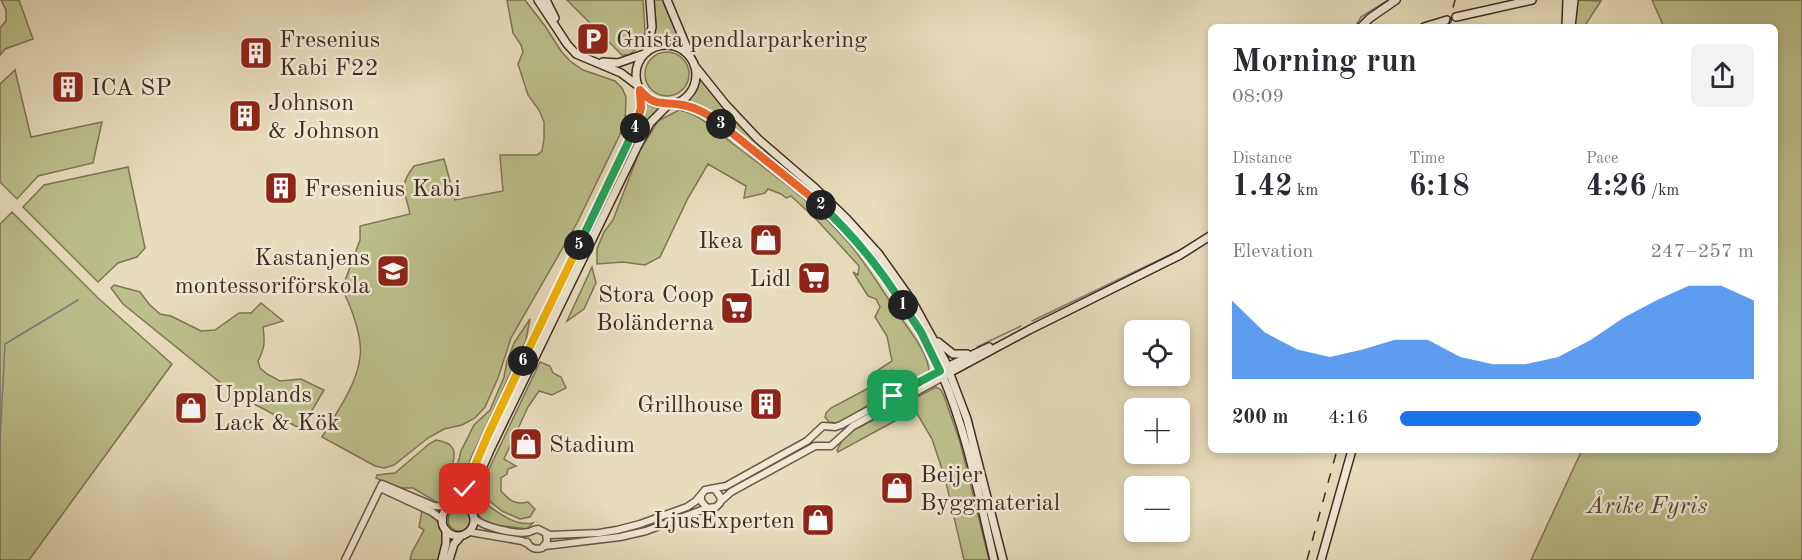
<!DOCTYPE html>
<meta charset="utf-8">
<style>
:root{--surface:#fff;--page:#f2f2f3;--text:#2b2b33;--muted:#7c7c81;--accent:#1a73e8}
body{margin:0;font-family:"Old Standard TT",serif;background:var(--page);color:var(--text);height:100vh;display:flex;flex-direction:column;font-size:22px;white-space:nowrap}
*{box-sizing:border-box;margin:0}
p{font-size:20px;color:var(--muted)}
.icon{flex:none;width:33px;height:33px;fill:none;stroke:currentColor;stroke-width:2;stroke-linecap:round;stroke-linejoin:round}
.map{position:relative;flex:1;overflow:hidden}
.panel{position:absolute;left:1208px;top:24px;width:570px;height:429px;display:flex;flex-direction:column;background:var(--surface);border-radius:9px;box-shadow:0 3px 9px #0003}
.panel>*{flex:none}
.buttons{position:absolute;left:1124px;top:320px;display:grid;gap:12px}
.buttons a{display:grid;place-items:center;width:66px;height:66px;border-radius:9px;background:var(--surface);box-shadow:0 3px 9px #0003;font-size:30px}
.pin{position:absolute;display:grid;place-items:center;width:51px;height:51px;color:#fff;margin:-26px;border-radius:12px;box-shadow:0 3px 9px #0006}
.km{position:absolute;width:30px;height:30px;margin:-15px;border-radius:50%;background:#222;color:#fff;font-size:16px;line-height:30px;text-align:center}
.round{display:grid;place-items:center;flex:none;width:63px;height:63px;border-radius:9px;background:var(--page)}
.overview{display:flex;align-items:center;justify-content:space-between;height:102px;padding:0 24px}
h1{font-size:33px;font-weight:800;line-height:45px}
.metrics{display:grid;grid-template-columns:repeat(3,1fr);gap:9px;height:102px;padding:6px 24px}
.metrics div{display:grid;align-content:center}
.metrics b{font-size:30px;font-weight:800}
.metrics small{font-size:16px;font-weight:400}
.metrics p{font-size:16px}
.chart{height:168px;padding:12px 24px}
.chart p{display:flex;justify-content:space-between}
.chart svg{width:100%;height:108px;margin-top:6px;fill:var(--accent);opacity:.7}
ul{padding:0 24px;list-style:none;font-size:20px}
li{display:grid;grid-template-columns:96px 72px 1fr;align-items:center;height:45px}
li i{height:15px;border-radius:8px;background:var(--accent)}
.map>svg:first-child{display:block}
</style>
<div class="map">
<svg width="1802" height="560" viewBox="0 0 1802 560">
<rect width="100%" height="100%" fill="#e7dcbb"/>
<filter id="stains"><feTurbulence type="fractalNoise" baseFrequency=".00333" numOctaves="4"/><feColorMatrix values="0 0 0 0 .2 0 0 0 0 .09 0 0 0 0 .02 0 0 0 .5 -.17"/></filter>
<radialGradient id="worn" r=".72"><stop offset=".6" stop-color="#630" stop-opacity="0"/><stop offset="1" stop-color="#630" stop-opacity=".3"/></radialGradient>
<path fill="#bbbf8c" stroke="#7e7656" stroke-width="1.5" d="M 1,0 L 19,0 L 33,39 L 5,49 L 0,55 L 0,28 L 6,21 L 6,10 Z
M 507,0 L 525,0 L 545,26 L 561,51 L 570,61 L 583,70 L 615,81 L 622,88 L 626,97 L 625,124 L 577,223 L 511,338 L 498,378 L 485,407 L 475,418 L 462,425 L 444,429 L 428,438 L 394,465 L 384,468 L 375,466 L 322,437 C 336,413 357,385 360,357 C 363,338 351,306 342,289 L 360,240 L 360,226 L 410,214 C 405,190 398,187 414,166 L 444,159 L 455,200 L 503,191 L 500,155 L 537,155 L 542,151 L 544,139 L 544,122 L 539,110 L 528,95 L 518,64 L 523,52 L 521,45 L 513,33 Z
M 567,0 L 643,0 L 645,31 L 642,44 L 629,55 L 622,55 Z
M 653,0 L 664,0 L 682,44 L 670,40 L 654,43 L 656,22 Z
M 1577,0 L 1601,1 L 1584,27 L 1574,27 Z
M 1652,0 L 1802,0 L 1802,560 L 1531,560 L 1582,450 L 1774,450 L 1774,27 L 1664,27 Z
M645 74a22 22 0 1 1 44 0a22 22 0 1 1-44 0Z
M 15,70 L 31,137 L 102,122 L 93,163 L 38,176 L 17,199 L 0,182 L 0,84 Z
M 701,75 C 719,100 738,124 760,146 C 783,168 810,186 833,209 C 862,238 887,272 911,306 L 908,307 L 884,271 L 798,180 L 712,113 L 699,106 L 686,102 L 698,87 Z
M 644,98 L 662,107 L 643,130 L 634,144 L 484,456 L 466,502 L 463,501 L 482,455 L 632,143 L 641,121 Z
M 679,110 C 701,114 718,133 736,146 C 775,176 815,204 848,242 C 870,268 886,297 906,325 C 914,336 929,356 929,372 L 893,390 L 843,421 L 837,423 L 829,422 L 825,417 L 826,413 L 831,408 L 893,375 L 891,370 L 872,381 L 875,372 L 892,361 L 887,336 L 875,317 L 880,307 L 876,299 L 868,296 L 853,272 L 858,275 L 859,266 L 816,219 L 791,196 L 786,198 L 781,194 L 768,189 L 765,193 L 744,198 L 746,186 L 708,164 L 688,198 L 660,257 L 645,265 L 623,262 L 597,264 L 597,249 L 604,232 L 613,220 L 640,150 L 658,121 Z
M 128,167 L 145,248 L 137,257 L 118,263 L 98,282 L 23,207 L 44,185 Z
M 12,212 L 98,298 L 172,364 L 29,560 L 0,560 L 0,224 Z
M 592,267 L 596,283 L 584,309 L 567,321 Z
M 114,285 L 140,292 L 149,304 L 160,314 L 171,316 L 201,331 L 215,330 L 239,313 L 251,313 L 261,303 L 283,321 L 263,327 C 265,341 265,348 258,361 L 260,368 L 267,374 L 280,381 L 301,379 L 324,390 L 301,429 L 232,392 L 123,304 L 111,288 Z
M 530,319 L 526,340 L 471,458 L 463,482 L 459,484 L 461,487 L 456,485 L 454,479 L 461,451 L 474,425 L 490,410 L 504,377 L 507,361 L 514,343 Z
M 540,362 L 550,366 L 553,373 L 561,377 L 566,388 L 552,395 L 539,391 L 528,407 L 504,459 L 516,466 L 508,469 L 507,474 L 501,478 L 501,491 C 510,501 515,505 528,502 L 535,509 L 530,517 L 520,519 L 502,511 L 478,492 Z
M 936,387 L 941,390 L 944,396 L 960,442 L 989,560 L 964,560 L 945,478 L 932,439 L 915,410 L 838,452 L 837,450 L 844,437 L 852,431 Z
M 436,440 C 468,445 447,464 452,481 C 453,486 457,489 461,492 L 453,503 L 447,505 L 440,504 L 413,488 L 398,488 L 376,478 L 377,475 L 395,473 L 429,444 Z
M 480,500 C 496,510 513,527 533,523 L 527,529 L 495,525 L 482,520 L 473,506 L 474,503 Z
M448 520a11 11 0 1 1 22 0a11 11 0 1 1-22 0Z
M 422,511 C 447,523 447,535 440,560 L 410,560 L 412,552 L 424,530 L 419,527 Z"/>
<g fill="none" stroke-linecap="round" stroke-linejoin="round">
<path stroke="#76817d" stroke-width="1.5" d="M 1355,27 L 1361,17 L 1388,0
M 1032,321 L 1188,246
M 977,347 L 1021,326
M 0,441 L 5,344 L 78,300"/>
<g stroke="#6a5848" stroke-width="9">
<path id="tertiary" d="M 380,488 L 432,512 L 443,520
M 701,496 L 701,501 L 707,508 L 716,507 L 720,503 L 721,498 L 715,489
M 721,501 L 731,492 L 815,446 L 831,446 L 853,426 L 943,377
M 474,518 C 483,527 516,535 529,532 C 532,531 535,529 538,529 L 550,535 L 599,533 L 617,530 L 640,524 L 687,507 L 696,501 L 705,490 L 726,486 L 807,441 L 823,426 L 835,427 L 841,425 L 940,371
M 470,532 L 522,541 L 528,544
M 527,542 C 530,548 536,550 542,548 L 547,542 L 546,533
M 545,546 L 620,537 L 646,531 L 707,508
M 345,560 L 382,484 L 434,506 L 450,507"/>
</g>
<g stroke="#402c21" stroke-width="10">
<path id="secondary" d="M 538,0 L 567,44 L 576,54 L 621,73 L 637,85
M 546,0 L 555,18
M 667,0 L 690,55
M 1456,17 L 1532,0
M 1361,27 L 1370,18 L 1396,0
M 1424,27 L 1447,20
M 1566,27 L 1567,0
M 1571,27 L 1574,0
M636 75a30 30 0 1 1 60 0a30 30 0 1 1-60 0Z
M 647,51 L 652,27 L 650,0
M 603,62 L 618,63 L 644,54
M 694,65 L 726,105 L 758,139 L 815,188 L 847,219 L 878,253 L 912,301 L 945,361 L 967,419 L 1003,560
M 672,104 L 696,109 L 714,119 C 755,151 799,182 837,219 C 880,262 917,317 941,372 C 967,432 979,497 994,560
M 938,342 L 953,354 L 967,354
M 945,368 L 989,347
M 947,374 L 1029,330 L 1180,255 L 1210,236
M442 520a16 16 0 1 1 32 0a16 16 0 1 1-32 0Z
M 455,505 L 462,495 L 487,437 L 631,137 L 641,108 L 640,91
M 470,509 L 474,487 L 490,450 L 638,145 L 650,123 L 668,105
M 442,560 L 446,544 L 446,530
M 449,560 L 454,544 L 461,536
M 1321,560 L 1352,450"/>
</g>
<use href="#tertiary" stroke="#efe8d3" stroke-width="6"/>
<use href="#secondary" stroke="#efe8d3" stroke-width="7"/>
<path stroke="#402c21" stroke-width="1.5" stroke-dasharray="10 10" stroke-linecap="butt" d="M 1448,27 L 1455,0
M 1307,560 L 1337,450"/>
</g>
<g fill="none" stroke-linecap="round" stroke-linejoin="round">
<g stroke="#fff" stroke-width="12">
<path id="split-1" d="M 893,396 L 940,371 L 921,332 L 903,305"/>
</g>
<g stroke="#fff" stroke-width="12">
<path id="split-2" d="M 821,205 C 853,235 880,268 903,305"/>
</g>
<g stroke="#fff" stroke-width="12">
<path id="split-3" d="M 721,124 L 821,205"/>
</g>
<g stroke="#fff" stroke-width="12">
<path id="split-4" d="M 635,128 L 641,108 L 640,90 C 655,108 664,101 683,105 C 697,108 710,115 721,124"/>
</g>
<g stroke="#fff" stroke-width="12">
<path id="split-5" d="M 579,245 L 635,128"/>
</g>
<g stroke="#fff" stroke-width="12">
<path id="split-6" d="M 523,361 L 579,245"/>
</g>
<g stroke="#fff" stroke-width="12">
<path id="split-7" d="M 465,489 L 487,437 L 523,361"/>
</g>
<use href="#split-1" stroke="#22a559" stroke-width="8"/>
<use href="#split-2" stroke="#22a559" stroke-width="8"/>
<use href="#split-3" stroke="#f0652b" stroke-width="8"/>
<use href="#split-4" stroke="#f0652b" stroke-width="8"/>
<use href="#split-5" stroke="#22a559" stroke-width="8"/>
<use href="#split-6" stroke="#f5b400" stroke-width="8"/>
<use href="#split-7" stroke="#f5b400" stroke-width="8"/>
</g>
<defs>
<g id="parking-square" transform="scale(1.725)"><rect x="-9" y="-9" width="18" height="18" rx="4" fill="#8f2418" stroke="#efe8d3"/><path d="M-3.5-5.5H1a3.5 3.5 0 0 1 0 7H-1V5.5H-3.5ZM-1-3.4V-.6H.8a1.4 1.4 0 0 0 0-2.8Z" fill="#fff"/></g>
<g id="building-square" transform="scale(1.725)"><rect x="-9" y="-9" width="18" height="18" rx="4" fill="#8f2418" stroke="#efe8d3"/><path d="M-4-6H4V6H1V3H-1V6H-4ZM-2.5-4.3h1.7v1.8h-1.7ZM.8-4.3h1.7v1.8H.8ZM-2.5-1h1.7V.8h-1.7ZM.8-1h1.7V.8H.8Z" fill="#fff"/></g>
<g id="shop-square" transform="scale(1.725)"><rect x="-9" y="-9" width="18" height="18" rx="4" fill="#8f2418" stroke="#efe8d3"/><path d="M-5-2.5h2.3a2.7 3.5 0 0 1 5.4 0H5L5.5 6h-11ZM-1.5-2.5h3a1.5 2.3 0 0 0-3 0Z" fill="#fff"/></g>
<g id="school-square" transform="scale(1.725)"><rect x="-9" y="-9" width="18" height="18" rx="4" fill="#8f2418" stroke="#efe8d3"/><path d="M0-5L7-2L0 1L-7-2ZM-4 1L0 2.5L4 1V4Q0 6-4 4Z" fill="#fff"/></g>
<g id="supermarket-square" transform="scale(1.725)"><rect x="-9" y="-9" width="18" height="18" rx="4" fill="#8f2418" stroke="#efe8d3"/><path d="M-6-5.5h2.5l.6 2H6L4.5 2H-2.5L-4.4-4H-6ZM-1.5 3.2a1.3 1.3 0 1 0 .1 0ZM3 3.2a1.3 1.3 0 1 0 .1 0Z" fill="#fff"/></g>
</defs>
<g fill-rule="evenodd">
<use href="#parking-square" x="593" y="39"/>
<use href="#building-square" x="256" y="53"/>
<use href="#building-square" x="68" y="87"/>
<use href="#building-square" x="245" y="116"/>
<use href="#building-square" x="281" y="188"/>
<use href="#shop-square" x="766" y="240"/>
<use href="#school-square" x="393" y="271"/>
<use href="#supermarket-square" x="814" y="278"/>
<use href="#supermarket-square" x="737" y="308"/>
<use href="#building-square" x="766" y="404"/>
<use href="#shop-square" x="191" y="408"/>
<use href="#shop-square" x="526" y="444"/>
<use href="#shop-square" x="897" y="488"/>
<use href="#shop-square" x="818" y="520"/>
</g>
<g text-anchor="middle" stroke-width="5" stroke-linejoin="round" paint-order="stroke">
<g font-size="24" fill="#402c21" stroke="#efe8d3" text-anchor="start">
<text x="279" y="47">Fresenius<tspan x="279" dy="28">Kabi F22</tspan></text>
<text x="616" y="47">Gnista pendlarparkering</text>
<text x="91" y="95">ICA SP</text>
<text x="268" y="110">Johnson<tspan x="268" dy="28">&amp; Johnson</tspan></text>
<text x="304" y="196">Fresenius Kabi</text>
<text x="743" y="248" text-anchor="end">Ikea</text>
<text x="370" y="265" text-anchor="end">Kastanjens<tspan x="370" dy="28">montessoriförskola</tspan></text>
<text x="791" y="286" text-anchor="end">Lidl</text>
<text x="714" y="302" text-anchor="end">Stora Coop<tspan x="714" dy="28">Boländerna</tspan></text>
<text x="214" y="402">Upplands<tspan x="214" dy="28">Lack &amp; Kök</tspan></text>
<text x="743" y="412" text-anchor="end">Grillhouse</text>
<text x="549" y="452">Stadium</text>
<text x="920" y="482">Beijer<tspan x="920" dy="28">Byggmaterial</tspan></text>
<text x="795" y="528" text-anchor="end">LjusExperten</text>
</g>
<g font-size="24" font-style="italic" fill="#594936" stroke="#efe8d3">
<text x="1647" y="513">Årike Fyris</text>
</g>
</g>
<rect width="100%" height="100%" filter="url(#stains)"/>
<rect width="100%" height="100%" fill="url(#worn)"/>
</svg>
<div class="buttons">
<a><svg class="icon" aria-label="locate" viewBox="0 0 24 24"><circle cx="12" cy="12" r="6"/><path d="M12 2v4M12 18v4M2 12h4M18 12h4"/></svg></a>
<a>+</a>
<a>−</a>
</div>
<div class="pin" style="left:893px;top:396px;background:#1e9e55"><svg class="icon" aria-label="arrive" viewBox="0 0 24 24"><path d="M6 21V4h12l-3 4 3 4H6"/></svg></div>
<div class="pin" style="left:465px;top:489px;background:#d93025"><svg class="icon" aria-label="check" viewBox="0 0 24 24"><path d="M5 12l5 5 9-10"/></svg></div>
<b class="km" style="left:903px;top:305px">1</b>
<b class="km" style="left:821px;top:205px">2</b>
<b class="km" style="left:721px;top:124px">3</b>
<b class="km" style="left:635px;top:128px">4</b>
<b class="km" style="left:579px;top:245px">5</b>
<b class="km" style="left:523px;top:361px">6</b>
<section class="panel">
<div class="overview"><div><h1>Morning run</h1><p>08:09</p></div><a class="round"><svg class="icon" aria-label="share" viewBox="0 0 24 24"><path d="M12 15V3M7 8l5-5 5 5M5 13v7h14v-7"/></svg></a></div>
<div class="metrics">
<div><p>Distance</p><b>1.42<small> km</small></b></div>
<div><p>Time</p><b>6:18</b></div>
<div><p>Pace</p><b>4:26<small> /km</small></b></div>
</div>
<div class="chart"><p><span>Elevation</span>247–257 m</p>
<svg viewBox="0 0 160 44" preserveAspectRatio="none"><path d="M0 44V12L10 25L20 32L30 35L40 32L50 28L60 28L70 35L80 38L90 38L100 35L110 28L120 19L130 12L140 6L150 6L160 12V44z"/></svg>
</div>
<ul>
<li><b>200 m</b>4:16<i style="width:85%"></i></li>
</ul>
</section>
</div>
